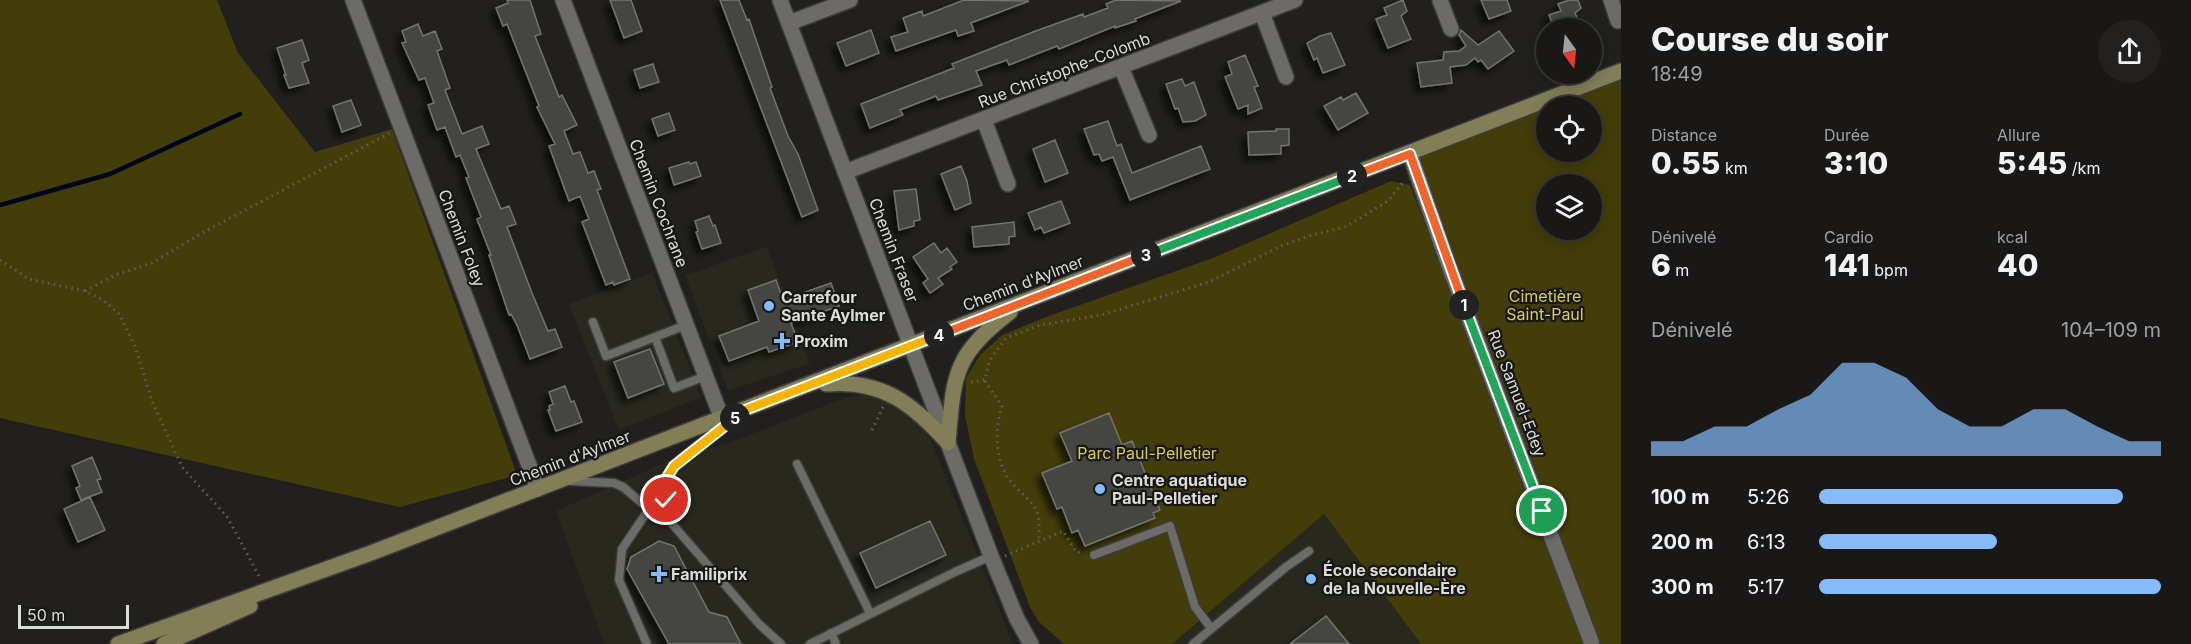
<!DOCTYPE html>
<html lang="fr">
<meta charset="utf-8">
<style>
:root{--surface:#191816;--page:#22211f;--text:#f1f3f6;--muted:#9fa0a1;--line:#373735;--accent:#85bbfb}
body{margin:0;font-family:Inter,sans-serif;background:var(--page);color:var(--text);height:100vh;display:flex;flex-direction:column;font-size:22px;white-space:nowrap}
*{box-sizing:border-box;margin:0}
p{font-size:20px;color:var(--muted)}
.icon{flex:none;width:33px;height:33px;fill:none;stroke:currentColor;stroke-width:2;stroke-linecap:round;stroke-linejoin:round}
.map{position:relative;flex:1;overflow:hidden}
.panel{display:flex;flex-direction:column;background:var(--surface);width:570px}
.panel>*{flex:none}
.needle{width:39px;rotate:165deg}
.fabs{position:absolute;left:1536px;top:18px;display:grid;gap:12px}
.fabs a{display:grid;place-items:center;width:66px;height:66px;border-radius:50%;background:var(--surface);box-shadow:0 3px 15px #0003,0 0 0 2px var(--line);font-size:30px}
.scale{position:absolute;left:18px;bottom:15px;width:111px;box-sizing:border-box;padding-left:6px;border:3px solid #dcdcda;border-top:0;font-size:16px;line-height:21px;white-space:nowrap;color:#dcdcda;-webkit-text-stroke:4px #171715;paint-order:stroke}
.pin{position:absolute;display:grid;place-items:center;width:51px;height:51px;color:#fff;margin:-26px;border:3px solid #fff;border-radius:50%;box-shadow:0 2px 6px #0007}
.km{position:absolute;width:30px;height:30px;margin:-15px;border-radius:50%;background:#222;color:#fff;font-size:16px;line-height:30px;text-align:center}
.round{display:grid;place-items:center;flex:none;width:63px;height:63px;border-radius:32px;background:var(--page)}
.head{display:flex;align-items:center;justify-content:space-between;height:102px;padding:0 30px}
h1{font-size:33px;font-weight:800;line-height:45px}
.metrics{display:grid;grid-template-columns:repeat(3,1fr);gap:9px;height:102px;padding:6px 30px}
.metrics div{display:grid;align-content:center}
.metrics b{font-size:30px;font-weight:800}
.metrics small{font-size:16px;font-weight:400}
.metrics p{font-size:16px}
.chart{height:168px;padding:12px 30px}
.chart p{display:flex;justify-content:space-between}
.chart svg{width:100%;height:108px;margin-top:6px;fill:var(--accent);opacity:.7}
ul{padding:0 30px;list-style:none;font-size:20px}
li{display:grid;grid-template-columns:96px 72px 1fr;align-items:center;height:45px}
li i{height:15px;border-radius:8px;background:var(--accent)}
main{display:flex;flex:1;min-height:0}
.map>svg:first-child{display:block}
</style>
<main>
<div class="map">
<svg width="1621" height="644" viewBox="0 0 1621 644">
<defs>
<filter id="shadow"><feDropShadow dx="-5.5" dy="5.5" stdDeviation="3" flood-color="#0009"/></filter>
</defs>
<rect width="100%" height="100%" fill="#21201e"/>
<path fill="#28281f" d="M 767,247 L 810,363 L 728,391 L 685,275 Z
M 652,273 L 701,397 L 619,430 L 569,304 Z
M 862,395 L 875,397 L 896,406 L 920,424 L 933,445 L 1013,644 L 604,644 L 556,511 L 676,458 L 726,444 L 847,397 Z
M 1324,514 L 1421,644 L 1172,644 Z"/>
<path fill="#423d09" fill-rule="evenodd" d="M 0,0 L 217,0 L 238,53 L 315,152 L 392,129 L 517,475 L 400,507 L 0,418 Z
M 1621,71 L 1621,644 L 1592,644 L 1410,154 ZM 1546,106 L 1592,106 L 1592,152 L 1546,152 ZM 1546,184 L 1592,184 L 1592,230 L 1546,230 Z
M 1391,181 L 1410,185 L 1584,644 L 1421,644 L 1324,514 L 1172,644 L 1064,644 L 1038,621 L 1030,607 L 974,459 L 965,415 L 966,378 L 980,355 L 1002,335 L 1046,317 L 1213,258 Z"/>
<g fill="none" stroke-linecap="round" stroke-linejoin="round">
<path stroke="#00061a" stroke-width="4.5" d="M 0,205 L 110,174 L 240,114"/>
</g>
<path fill="#454542" stroke="#73736f" stroke-width="1.5" filter="url(#shadow)" d="M 507,0 L 530,0 L 541,34 L 535,36 L 559,97 L 562,95 L 577,125 L 564,131 L 573,154 L 580,152 L 588,173 L 594,171 L 601,189 L 597,190 L 630,279 L 614,285 L 613,282 L 606,285 L 582,222 L 589,219 L 580,196 L 569,201 L 549,146 L 555,144 L 537,107 L 539,106 L 507,24 L 503,26 L 496,8 L 508,3 Z
M 610,0 L 631,0 L 642,31 L 624,38 Z
M 720,0 L 739,0 L 747,20 L 749,19 L 772,87 L 770,88 L 788,136 L 798,154 L 818,210 L 802,217 Z
M 964,0 L 1029,1 L 971,23 L 974,31 L 958,36 L 956,30 L 896,51 L 891,37 L 908,32 L 903,18 L 922,11 L 923,16 Z
M 1116,0 L 1181,1 L 1135,19 L 1136,21 L 1115,28 L 1115,26 L 1059,49 L 1057,46 L 1009,65 L 1007,60 L 976,71 L 982,85 L 938,100 L 936,96 L 900,110 L 903,115 L 870,128 L 861,104 L 954,68 L 952,64 L 1033,32 L 1083,14 L 1084,17 L 1108,8 L 1106,4 Z
M 1403,0 L 1407,11 L 1401,16 L 1411,39 L 1388,48 L 1376,19 L 1387,15 L 1384,8 Z
M 1481,0 L 1507,0 L 1511,11 L 1489,19 Z
M 1569,0 L 1578,0 L 1581,8 L 1575,13 L 1581,28 L 1554,28 L 1549,15 L 1561,11 L 1558,4 Z
M 418,24 L 423,36 L 435,31 L 442,49 L 437,51 L 450,88 L 445,90 L 462,134 L 482,126 L 489,144 L 476,149 L 501,209 L 509,206 L 516,224 L 507,227 L 532,293 L 548,331 L 555,329 L 562,347 L 530,359 L 517,325 L 511,314 L 509,315 L 489,255 L 491,255 L 477,219 L 481,217 L 466,178 L 469,177 L 460,155 L 456,157 L 445,127 L 437,130 L 428,105 L 434,103 L 425,78 L 419,80 L 402,43 L 406,42 L 402,31 Z
M 871,30 L 879,53 L 846,66 L 837,43 Z
M 1461,30 L 1478,45 L 1499,31 L 1514,51 L 1488,69 L 1481,60 L 1478,62 L 1475,58 L 1466,65 L 1450,67 L 1452,83 L 1421,87 L 1417,63 L 1443,60 L 1444,52 L 1459,51 L 1466,46 L 1459,35 Z
M 1331,33 L 1345,65 L 1323,73 L 1317,58 L 1314,60 L 1307,43 L 1320,36 Z
M 302,40 L 309,60 L 302,63 L 309,83 L 289,88 L 284,75 L 286,75 L 277,48 Z
M 1245,55 L 1258,86 L 1254,87 L 1262,108 L 1248,114 L 1248,105 L 1238,109 L 1225,77 L 1232,74 L 1228,62 Z
M 653,64 L 659,82 L 640,88 L 634,70 Z
M 1182,79 L 1185,86 L 1194,82 L 1206,115 L 1195,121 L 1183,122 L 1178,108 L 1175,109 L 1166,84 Z
M 1356,93 L 1368,113 L 1338,130 L 1324,106 L 1341,97 L 1343,100 Z
M 351,100 L 361,125 L 342,132 L 333,106 Z
M 669,113 L 675,130 L 658,136 L 652,119 Z
M 1108,121 L 1117,146 L 1121,144 L 1132,173 L 1201,146 L 1210,169 L 1130,200 L 1113,157 L 1102,161 L 1099,154 L 1094,155 L 1084,129 Z
M 1276,129 L 1289,129 L 1289,145 L 1281,146 L 1281,154 L 1249,155 L 1248,132 L 1276,131 Z
M 1055,140 L 1068,173 L 1045,182 L 1033,149 Z
M 689,162 L 690,164 L 696,162 L 701,176 L 674,185 L 669,168 Z
M 961,166 L 967,181 L 971,203 L 955,210 L 941,174 Z
M 916,189 L 920,220 L 914,221 L 914,226 L 899,230 L 894,191 Z
M 1061,201 L 1070,223 L 1044,233 L 1041,227 L 1035,230 L 1028,213 Z
M 709,216 L 713,226 L 715,225 L 721,243 L 702,249 L 696,232 L 698,231 L 695,221 Z
M 1014,222 L 1015,236 L 1009,237 L 1009,244 L 974,247 L 972,227 Z
M 934,243 L 941,253 L 947,248 L 957,262 L 950,267 L 952,269 L 938,278 L 943,284 L 930,293 L 923,283 L 928,279 L 913,257 Z
M 776,280 L 783,300 L 831,283 L 839,306 L 791,323 L 798,342 L 769,352 L 767,347 L 729,361 L 719,336 L 759,321 L 748,290 Z
M 650,349 L 664,384 L 628,398 L 614,362 Z
M 565,386 L 571,402 L 574,401 L 582,422 L 556,431 L 548,410 L 550,410 L 549,406 L 553,404 L 549,392 Z
M 1109,413 L 1122,445 L 1132,441 L 1160,510 L 1153,513 L 1155,518 L 1085,546 L 1078,530 L 1072,533 L 1062,507 L 1057,509 L 1042,473 L 1072,461 L 1060,433 Z
M 92,457 L 101,479 L 97,480 L 102,492 L 81,500 L 76,488 L 80,486 L 72,466 Z
M 90,497 L 105,530 L 78,542 L 64,509 Z
M 930,521 L 946,555 L 876,588 L 860,553 Z
M 659,541 L 674,546 L 709,612 L 727,617 L 741,644 L 669,644 L 627,569 L 631,557 Z
M 1326,616 L 1349,644 L 1290,644 Z"/>
<g fill="none" stroke-linecap="round" stroke-linejoin="round">
<g stroke="#3c3c3a" stroke-width="11">
<path id="service" d="M 593,322 L 606,356 L 655,337 L 674,388 L 706,376
M 655,337 L 686,325
M 797,464 L 870,613
M 570,481 L 614,483 L 623,487 L 649,509 L 666,517 L 759,624 L 781,644
M 666,517 C 666,507 663,489 666,479 C 671,462 717,431 732,419
M 1094,555 L 1170,526 L 1195,607 L 1211,628
M 831,633 L 836,644
M 647,644 L 619,580 L 622,549 L 649,509
M 810,644 L 955,572 L 991,556
M 1193,644 L 1286,567 L 1309,551"/>
</g>
<g stroke="#3c3c3a" stroke-width="18">
<path id="minor" d="M 353,0 L 538,489
M 563,0 L 722,419
M 1440,0 L 1451,29
M 1611,0 L 1618,21
M 1262,13 L 1286,77
M 789,23 L 850,0
M 1121,67 L 1149,135
M 984,120 L 1008,184
M 845,172 L 1295,0
M 911,346 L 991,556 L 1017,619 L 1031,644"/>
</g>
<g stroke="#3c3c3a" stroke-width="18">
<path id="tertiary" d="M 780,0 L 911,346
M 1410,154 L 1448,263 L 1592,644"/>
</g>
<g stroke="#3c3c3a" stroke-width="18">
<path id="secondary" d="M 826,384 C 882,379 913,404 948,443
M 948,443 C 954,374 953,356 1010,312
M 118,644 L 371,553 L 1621,71
M 164,644 L 250,606"/>
</g>
<path stroke="#5f5e5c" stroke-width="3" stroke-dasharray="1.5 4.5" stroke-linecap="butt" d="M 0,260 L 29,279 L 85,291 L 103,300 L 120,315 L 135,346 L 152,401 L 182,467 L 228,518 L 260,578
M 85,291 L 115,275 L 152,263 L 202,233 L 390,133
M 985,381 L 1002,406 C 994,429 995,464 1012,483 C 1020,493 1032,500 1037,512 C 1040,520 1039,531 1039,540
M 971,382 L 985,380 L 989,361 L 1006,338 L 1040,325 L 1101,315 L 1209,282 L 1281,246 L 1309,236 L 1345,227 L 1388,201 L 1404,181
M 872,430 L 883,407
M 1005,556 L 1063,531 L 1076,552 L 1083,553"/>
<use href="#service" stroke="#6c6b68" stroke-width="8"/>
<use href="#minor" stroke="#6c6b68" stroke-width="15"/>
<use href="#tertiary" stroke="#6c6b68" stroke-width="15"/>
<use href="#secondary" stroke="#817e58" stroke-width="15"/>
</g>
<g fill="none" stroke-linecap="round" stroke-linejoin="round">
<g stroke="#fff" stroke-width="12">
<path id="split-1" d="M 1464,305 L 1542,511"/>
</g>
<g stroke="#fff" stroke-width="12">
<path id="split-2" d="M 1352,176 L 1410,154 L 1464,305"/>
</g>
<g stroke="#fff" stroke-width="12">
<path id="split-3" d="M 1146,255 L 1352,176"/>
</g>
<g stroke="#fff" stroke-width="12">
<path id="split-4" d="M 939,335 L 1146,255"/>
</g>
<g stroke="#fff" stroke-width="12">
<path id="split-5" d="M 735,418 L 745,410 L 939,335"/>
</g>
<g stroke="#fff" stroke-width="12">
<path id="split-6" d="M 666,500 L 666,479 L 674,466 L 735,418"/>
</g>
<use href="#split-1" stroke="#22a559" stroke-width="8"/>
<use href="#split-2" stroke="#f0652b" stroke-width="8"/>
<use href="#split-3" stroke="#22a559" stroke-width="8"/>
<use href="#split-4" stroke="#f0652b" stroke-width="8"/>
<use href="#split-5" stroke="#f5b400" stroke-width="8"/>
<use href="#split-6" stroke="#f5b400" stroke-width="8"/>
</g>
<g fill="#85bbfb" stroke="#171715" stroke-width="2">
<circle cx="769" cy="306" r="6"/>
<path d="M779 332h6v6h6v6h-6v6h-6v-6h-6v-6h6z"/>
<circle cx="1100" cy="489" r="6"/>
<path d="M656 565h6v6h6v6h-6v6h-6v-6h-6v-6h6z"/>
<circle cx="1311" cy="579" r="6"/>
</g>
<g text-anchor="middle" stroke-width="4.5" stroke-linejoin="round" paint-order="stroke">
<g font-size="16" fill="#dcdcda" stroke="#171715">
<text transform="translate(1064 70) rotate(-21)" y="6">Rue Christophe-Colomb</text>
<text transform="translate(659 203) rotate(69)" y="6">Chemin Cochrane</text>
<text transform="translate(462 238) rotate(69)" y="6">Chemin Foley</text>
<text transform="translate(894 250) rotate(69)" y="6">Chemin Fraser</text>
<text transform="translate(1023 283) rotate(-21)" y="6">Chemin d'Aylmer</text>
<text transform="translate(1517 393) rotate(69)" y="6">Rue Samuel-Edey</text>
<text transform="translate(570 458) rotate(-21)" y="6">Chemin d'Aylmer</text>
</g>
<g font-size="16" fill="#dbd043" stroke="#171715">
<text x="1545" y="302">Cimetière<tspan x="1545" dy="18">Saint-Paul</tspan></text>
<text x="1147" y="459">Parc Paul-Pelletier</text>
</g>
<g font-size="16" font-weight="bold" fill="#dcdcda" stroke="#171715" text-anchor="start">
<text x="781" y="303">Carrefour<tspan x="781" dy="18">Sante Aylmer</tspan></text>
<text x="794" y="347">Proxim</text>
<text x="1112" y="486">Centre aquatique<tspan x="1112" dy="18">Paul-Pelletier</tspan></text>
<text x="1323" y="576">École secondaire<tspan x="1323" dy="18">de la Nouvelle-Ère</tspan></text>
<text x="671" y="580">Familiprix</text>
</g>
</g>
</svg>
<div class="fabs">
<a><svg class="needle" viewBox="-14 -14 28 28"><path d="M0-13l5 13h-10z" fill="#e53935"/><path d="M0 13l5-13h-10z" fill="#9fa0a1"/></svg></a>
<a><svg class="icon" aria-label="locate" viewBox="0 0 24 24"><circle cx="12" cy="12" r="6"/><path d="M12 2v4M12 18v4M2 12h4M18 12h4"/></svg></a>
<a><svg class="icon" aria-label="layers" viewBox="0 0 24 24"><path d="M12 4l9 5-9 5-9-5zM3 14l9 5 9-5"/></svg></a>
</div>
<div class="scale">50 m</div>
<div class="pin" style="left:1542px;top:511px;background:#1e9e55"><svg class="icon" aria-label="arrive" viewBox="0 0 24 24"><path d="M6 21V4h12l-3 4 3 4H6"/></svg></div>
<div class="pin" style="left:666px;top:500px;background:#d93025"><svg class="icon" aria-label="check" viewBox="0 0 24 24"><path d="M5 12l5 5 9-10"/></svg></div>
<b class="km" style="left:1464px;top:305px">1</b>
<b class="km" style="left:1352px;top:176px">2</b>
<b class="km" style="left:1146px;top:255px">3</b>
<b class="km" style="left:939px;top:335px">4</b>
<b class="km" style="left:735px;top:418px">5</b>
</div>
<section class="panel">
<div class="head"><div><h1>Course du soir</h1><p>18:49</p></div><a class="round"><svg class="icon" aria-label="share" viewBox="0 0 24 24"><path d="M12 15V3M7 8l5-5 5 5M5 13v7h14v-7"/></svg></a></div>
<div class="metrics">
<div><p>Distance</p><b>0.55<small> km</small></b></div>
<div><p>Durée</p><b>3:10</b></div>
<div><p>Allure</p><b>5:45<small> /km</small></b></div>
</div>
<div class="metrics">
<div><p>Dénivelé</p><b>6<small> m</small></b></div>
<div><p>Cardio</p><b>141<small> bpm</small></b></div>
<div><p>kcal</p><b>40</b></div>
</div>
<div class="chart"><p><span>Dénivelé</span>104–109 m</p>
<svg viewBox="0 0 160 44" preserveAspectRatio="none"><path d="M0 44V38L10 38L20 32L30 32L40 25L50 19L60 6L70 6L80 12L90 25L100 32L110 32L120 25L130 25L140 32L150 38L160 38V44z"/></svg>
</div>
<ul>
<li><b>100 m</b>5:26<i style="width:89%"></i></li>
<li><b>200 m</b>6:13<i style="width:52%"></i></li>
<li><b>300 m</b>5:17<i style="width:100%"></i></li>
</ul>
</section>
</main>
